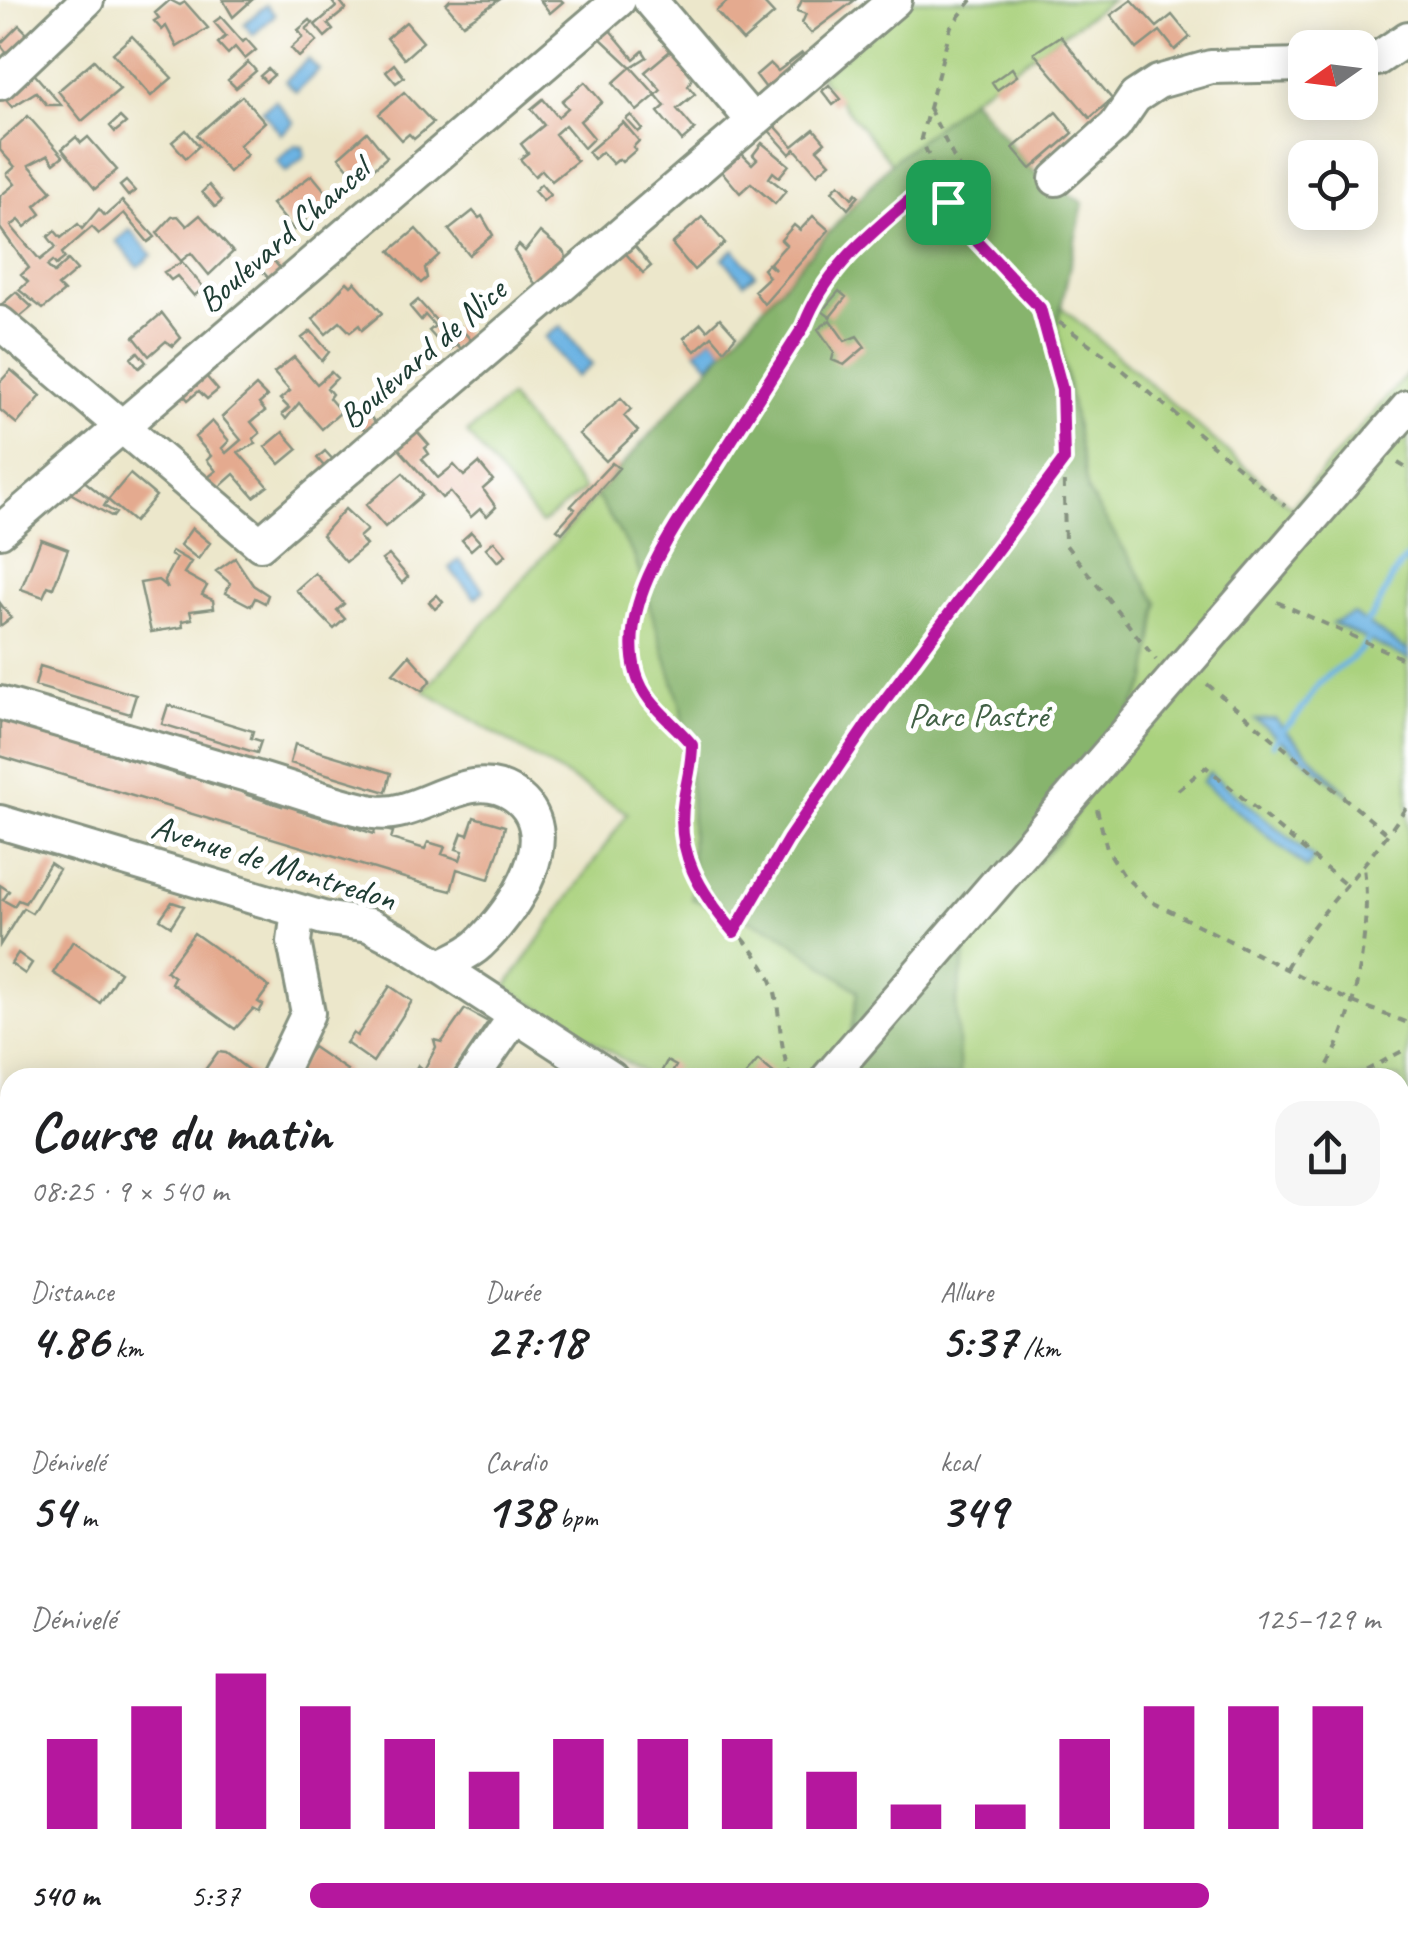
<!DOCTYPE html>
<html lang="fr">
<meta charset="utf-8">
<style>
:root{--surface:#fff;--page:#f6f6f6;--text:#202124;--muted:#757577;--accent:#b5179e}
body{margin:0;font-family:Caveat,sans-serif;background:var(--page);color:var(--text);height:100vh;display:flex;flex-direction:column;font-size:38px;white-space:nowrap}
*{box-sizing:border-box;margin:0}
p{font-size:32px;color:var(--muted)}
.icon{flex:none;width:55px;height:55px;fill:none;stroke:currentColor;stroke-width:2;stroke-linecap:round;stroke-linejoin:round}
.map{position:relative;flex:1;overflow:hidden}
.drawer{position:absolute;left:0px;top:1068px;width:1410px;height:888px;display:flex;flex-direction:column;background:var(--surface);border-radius:30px 30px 0 0;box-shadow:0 5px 25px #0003}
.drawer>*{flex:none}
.needle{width:65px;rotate:256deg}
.tools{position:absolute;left:1288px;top:30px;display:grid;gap:20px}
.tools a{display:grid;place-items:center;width:90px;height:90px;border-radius:20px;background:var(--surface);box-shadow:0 5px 25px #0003;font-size:50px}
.pin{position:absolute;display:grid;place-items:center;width:85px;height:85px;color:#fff;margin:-42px;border-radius:20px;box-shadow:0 5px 15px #0006}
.round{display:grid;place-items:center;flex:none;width:105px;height:105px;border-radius:30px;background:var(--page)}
.head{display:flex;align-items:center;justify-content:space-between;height:170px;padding:0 30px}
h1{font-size:55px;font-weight:700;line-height:75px}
.stats{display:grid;grid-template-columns:repeat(3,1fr);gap:15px;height:170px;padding:10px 30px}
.stats div{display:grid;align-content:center}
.stats b{font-size:50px;font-weight:700}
.stats small{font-size:28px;font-weight:400}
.stats p{font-size:28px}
.chart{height:280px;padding:20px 30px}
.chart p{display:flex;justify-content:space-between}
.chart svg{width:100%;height:180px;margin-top:10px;stroke:var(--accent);stroke-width:6}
ul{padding:0 30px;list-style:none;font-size:32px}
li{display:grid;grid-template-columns:160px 120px 1fr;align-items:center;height:75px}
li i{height:25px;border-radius:12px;background:var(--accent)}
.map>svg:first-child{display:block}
</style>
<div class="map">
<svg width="1408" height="1954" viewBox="0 0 1408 1954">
<rect width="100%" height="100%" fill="#fff"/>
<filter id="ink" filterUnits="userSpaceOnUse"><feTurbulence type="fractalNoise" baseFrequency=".01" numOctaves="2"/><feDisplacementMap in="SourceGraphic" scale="20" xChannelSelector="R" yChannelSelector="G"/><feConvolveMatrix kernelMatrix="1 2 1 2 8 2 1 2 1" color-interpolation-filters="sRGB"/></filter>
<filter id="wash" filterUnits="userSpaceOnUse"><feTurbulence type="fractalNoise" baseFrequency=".0048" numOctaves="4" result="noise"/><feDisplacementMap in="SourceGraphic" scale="40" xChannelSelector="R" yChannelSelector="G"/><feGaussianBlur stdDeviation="2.25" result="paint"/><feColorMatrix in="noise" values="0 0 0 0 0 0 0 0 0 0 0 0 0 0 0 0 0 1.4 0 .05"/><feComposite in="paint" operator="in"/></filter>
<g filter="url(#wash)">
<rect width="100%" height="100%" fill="#ece7cb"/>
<path fill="#aad27e" stroke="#648859" stroke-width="2.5" d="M 911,0 L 1112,0 L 971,98 L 1031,169 L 966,224 L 1291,507 L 1408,373 L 1408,1103 L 1400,1103 L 1400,1078 L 651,1077 L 506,987 L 628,813 L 424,691 L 891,163 L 819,76 Z
M 509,398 L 584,490 L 541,524 L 467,433 Z"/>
<path fill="#87b46d" stroke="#537850" stroke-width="2.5" d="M 971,98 L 1031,169 L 1083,203 L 1057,326 L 1088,492 L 1158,603 L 1147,681 L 1065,833 L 969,936 L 956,1004 L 960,1077 L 843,1077 L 858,991 L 777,931 L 692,899 L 691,798 L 682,710 L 634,556 L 596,495 L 891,163 Z"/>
<path fill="#6cb3e3" stroke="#46788c" stroke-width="2.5" d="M 266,5 L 275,15 L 253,35 L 244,24 Z
M 308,59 L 319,70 L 296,92 L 285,81 Z
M 275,100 L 294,123 L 281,134 L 262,111 Z
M 295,145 L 303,147 L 305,156 L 286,172 L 277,161 Z
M 130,230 L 152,255 L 138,267 L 116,241 Z
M 734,249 L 755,274 L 744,283 L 723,258 Z
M 561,326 L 592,365 L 576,377 L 545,337 Z
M 712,336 L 724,350 L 709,365 L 696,350 Z
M 459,560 L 484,590 L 475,598 L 449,568 Z
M 1353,614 L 1408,651 L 1408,659 L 1332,623 Z
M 1275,719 L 1284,729 L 1350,796 L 1256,720 Z
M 1209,773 L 1314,858 L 1307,868 L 1202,782 Z"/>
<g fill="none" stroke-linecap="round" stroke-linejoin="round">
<path stroke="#6cb3e3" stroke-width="6" d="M 1366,623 C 1385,603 1388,575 1408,557
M 1284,729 C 1301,715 1307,700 1319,684 C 1334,666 1354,663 1367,641
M 1273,744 L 1278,738"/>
</g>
<g id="blocks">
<path fill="#e4aa8f" d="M 170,0 L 180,5 L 185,2 L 208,28 L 177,47 L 166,26 L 162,30 L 154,21 L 159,18 L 155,13 Z
M 223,0 L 252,0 L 233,17 Z
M 331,0 L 339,0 L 346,9 L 328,24 L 333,30 L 325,37 L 315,25 L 336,7 Z
M 450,0 L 499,0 L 463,24 L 446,4 Z
M 540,0 L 561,0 L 563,2 L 550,13 Z
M 729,0 L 761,0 L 774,14 L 743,41 L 716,11 Z
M 802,0 L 855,0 L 811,33 L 802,23 L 806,14 L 797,11 Z
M 1132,0 L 1157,27 L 1172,15 L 1190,37 L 1175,50 L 1160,31 L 1137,49 L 1111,15 Z
M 221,17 L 243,42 L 246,39 L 256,50 L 245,59 L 235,47 L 228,54 L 218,43 L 226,36 L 214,22 Z
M 310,20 L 313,23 L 306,29 L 317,41 L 299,57 L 291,48 L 303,37 L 298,30 Z
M 406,22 L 423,42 L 404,59 L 387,38 Z
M 19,25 L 32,38 L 11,58 L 0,44 Z
M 609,29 L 634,59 L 643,51 L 647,57 L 631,67 L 656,95 L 661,90 L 645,72 L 669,52 L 676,54 L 694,74 L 688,86 L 695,94 L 677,109 L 695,130 L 682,141 L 658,112 L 665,106 L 656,95 L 637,111 L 613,83 L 631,67 L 599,37 Z
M 132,36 L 172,78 L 151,96 L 113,53 Z
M 1060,36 L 1112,99 L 1090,118 L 1034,53 Z
M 802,53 L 807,60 L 769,92 L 756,75 L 770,63 L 778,71 Z
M 94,60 L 120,89 L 82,121 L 58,91 Z
M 248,62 L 256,71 L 236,88 L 228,80 Z
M 394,64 L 404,77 L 396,83 L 386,71 Z
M 1012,68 L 1017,76 L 997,90 L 992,82 Z
M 30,69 L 61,105 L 47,105 L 36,92 L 12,107 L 1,94 Z
M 268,69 L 274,75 L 266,82 L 260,76 Z
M 585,82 L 602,102 L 580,121 L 594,138 L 584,148 L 565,125 L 555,134 L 577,161 L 552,181 L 542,170 L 535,176 L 520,159 L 528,153 L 521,144 L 544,125 L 531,109 L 543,99 L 558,117 L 568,108 L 562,101 Z
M 829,85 L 841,99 L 833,105 L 822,91 Z
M 404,92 L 433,123 L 414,139 L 409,134 L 402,140 L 379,114 Z
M 242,96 L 265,122 L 239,145 L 247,155 L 229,172 L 197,135 Z
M 1056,112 L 1073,133 L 1031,169 L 1013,148 Z
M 631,115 L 642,129 L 638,132 L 626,119 Z
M 28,116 L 63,156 L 54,163 L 48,155 L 29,165 L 52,191 L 35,206 L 41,214 L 25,227 L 19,220 L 11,226 L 40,260 L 56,247 L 48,237 L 55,231 L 61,238 L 78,224 L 82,229 L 99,209 L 105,216 L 122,201 L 155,237 L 148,242 L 124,213 L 99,234 L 92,227 L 62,253 L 65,258 L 56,265 L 53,261 L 47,266 L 54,273 L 68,260 L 77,270 L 58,286 L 64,292 L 43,309 L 19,290 L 28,282 L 21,275 L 29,268 L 0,228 L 0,196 L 15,184 L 7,174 L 15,167 L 0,150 L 0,141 Z
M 120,117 L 126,123 L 115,132 L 110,126 Z
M 769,119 L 793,146 L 814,129 L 825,142 L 817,149 L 830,163 L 817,174 L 795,149 L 790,154 L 763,124 Z
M 623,122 L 639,141 L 633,147 L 636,150 L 622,162 L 619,159 L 613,164 L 602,152 L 594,159 L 588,152 Z
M 186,130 L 199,146 L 186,158 L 172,142 Z
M 367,132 L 387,157 L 359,181 L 339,157 Z
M 76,137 L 81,143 L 88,137 L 117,170 L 95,189 L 62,149 Z
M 762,143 L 789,165 L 779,177 L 773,172 L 769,178 L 786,191 L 775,204 L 751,183 L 740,193 L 718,167 L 738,150 L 752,164 L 757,159 L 753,155 Z
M 312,175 L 331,198 L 316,211 L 312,206 L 303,215 L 306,219 L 294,230 L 272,204 Z
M 126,181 L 135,191 L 128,196 L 120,186 Z
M 541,184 L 550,195 L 543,201 L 534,191 Z
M 839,184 L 852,198 L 856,193 L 859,196 L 848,209 L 832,191 Z
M 209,185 L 222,201 L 215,207 L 202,192 Z
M 473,211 L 479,218 L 482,216 L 493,235 L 469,255 L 449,230 Z
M 200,215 L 233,252 L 209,275 L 191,253 L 181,261 L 157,233 L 172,217 L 178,216 L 187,226 Z
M 813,216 L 829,230 L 764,304 L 754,291 L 769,277 L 763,269 L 768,264 L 775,270 L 770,263 L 786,245 L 781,240 L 794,225 L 800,230 Z
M 702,217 L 725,243 L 694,270 L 672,244 Z
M 416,229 L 439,255 L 425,268 L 427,278 L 421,283 L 390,251 Z
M 540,232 L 565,253 L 567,265 L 537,287 L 514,251 L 519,245 L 525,251 Z
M 629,239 L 651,266 L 643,273 L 620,247 Z
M 269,255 L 283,272 L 272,282 L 257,265 Z
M 182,262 L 204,288 L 194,296 L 177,276 L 171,280 L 164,272 Z
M 347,282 L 351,286 L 355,282 L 382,313 L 362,330 L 359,325 L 350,332 L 340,322 L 326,334 L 313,319 Z
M 839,291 L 846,297 L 830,317 L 822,311 Z
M 16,292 L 32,307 L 15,321 L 0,306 Z
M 418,300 L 448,334 L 458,325 L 475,345 L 465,354 L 457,344 L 448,352 L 429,331 L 435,326 L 425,315 L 421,320 L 410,307 Z
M 162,313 L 181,338 L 173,346 L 166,341 L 149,356 L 134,337 Z
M 720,318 L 736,336 L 724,350 L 712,336 L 695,351 L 684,338 L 701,323 L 707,330 Z
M 830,320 L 845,341 L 857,336 L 865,347 L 844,365 L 832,360 L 834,352 L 818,329 Z
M 311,331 L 329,352 L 322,361 L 302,338 Z
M 138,352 L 146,362 L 139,368 L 131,358 Z
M 294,357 L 317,384 L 331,372 L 337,378 L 327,388 L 332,394 L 329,398 L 341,412 L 322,429 L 299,403 L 286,419 L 282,414 L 289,408 L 280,399 L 290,391 L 274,373 Z
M 11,370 L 41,396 L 17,424 L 0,410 L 0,382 Z
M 205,375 L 218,390 L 207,399 L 199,391 L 188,400 L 183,394 Z
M 256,386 L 267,397 L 259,404 L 265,411 L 251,422 L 260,433 L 253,439 L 256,444 L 238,452 L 268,486 L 254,497 L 234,474 L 215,491 L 203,481 L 216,471 L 207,460 L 211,456 L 195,437 L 212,421 L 229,441 L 222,448 L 226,453 L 241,440 L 222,417 Z
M 621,398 L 631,409 L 624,416 L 638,431 L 606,461 L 579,434 Z
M 359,403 L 379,427 L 369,435 L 354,418 L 357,416 L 352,409 Z
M 415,429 L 429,445 L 425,448 L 429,454 L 422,459 L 438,478 L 454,465 L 464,476 L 479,463 L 493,480 L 483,489 L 496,507 L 487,516 L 480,509 L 471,517 L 450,492 L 442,498 L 393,442 Z
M 283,432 L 298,449 L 280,464 L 265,447 Z
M 325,451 L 337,464 L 328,471 L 317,458 Z
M 612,463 L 619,468 L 562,533 L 557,529 L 575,509 L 571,506 Z
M 403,473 L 422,495 L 385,527 L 366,505 Z
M 130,474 L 156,496 L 134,522 L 108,500 Z
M 83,480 L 108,500 L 104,506 L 116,513 L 113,517 L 70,493 Z
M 345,509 L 367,530 L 359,537 L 366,545 L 346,562 L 322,535 Z
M 192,528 L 210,543 L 198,559 L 180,545 Z
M 471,532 L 480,542 L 471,550 L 462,540 Z
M 41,539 L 68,549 L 53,588 L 48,586 L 43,597 L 21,589 Z
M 494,541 L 506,555 L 498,562 L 486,548 Z
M 172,551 L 191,562 L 184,573 L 207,586 L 202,595 L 213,600 L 214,608 L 190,611 L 192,619 L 182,621 L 183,627 L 151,632 L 140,583 L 158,580 L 168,588 L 164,580 L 176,558 L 170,555 Z
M 389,555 L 408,577 L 402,583 L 382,560 Z
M 235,558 L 253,585 L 268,595 L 265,603 L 255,598 L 251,606 L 226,593 L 230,583 L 216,571 Z
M 315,573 L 344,604 L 337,610 L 345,619 L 334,629 L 296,590 Z
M 437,595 L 443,602 L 435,609 L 429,602 Z
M 0,603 L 11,618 L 0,626 Z
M 409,655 L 431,680 L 422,691 L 393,673 Z
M 40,666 L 136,695 L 130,714 L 35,686 Z
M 168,705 L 253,731 L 251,738 L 261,741 L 257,753 L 162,724 Z
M 5,714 L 20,726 L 44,734 L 46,727 L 62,732 L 60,738 L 96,749 L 98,743 L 115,748 L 112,754 L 137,762 L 139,755 L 156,760 L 153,767 L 189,778 L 191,771 L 207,776 L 205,782 L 230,790 L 232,783 L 249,788 L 247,795 L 282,806 L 283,799 L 300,804 L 298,811 L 333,821 L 335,814 L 352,819 L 350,826 L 374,834 L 376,827 L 393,832 L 391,839 L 425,849 L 428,842 L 445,847 L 442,854 L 460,860 L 463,851 L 456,849 L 462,833 L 468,835 L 474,817 L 505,826 L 500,847 L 489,879 L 457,869 L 451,891 L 431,886 L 0,756 L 0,720 Z
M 295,744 L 391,773 L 386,792 L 290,763 Z
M 50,863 L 59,869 L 32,913 L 23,908 L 0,945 L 0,885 L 9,891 L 3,900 L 14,906 L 18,900 L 25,903 Z
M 172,902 L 184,906 L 171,926 L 160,919 Z
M 194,933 L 269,987 L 258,1002 L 263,1005 L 259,1012 L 253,1009 L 235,1029 L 171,983 L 174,977 L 166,971 Z
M 73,941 L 120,972 L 100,1003 L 53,973 Z
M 18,953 L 32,963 L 25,974 L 11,964 Z
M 390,986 L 412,1001 L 373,1062 L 346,1043 L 353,1033 L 357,1036 Z
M 465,1009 L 488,1022 L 450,1078 L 411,1078 L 418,1065 L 424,1070 L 436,1047 L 434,1040 L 442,1042 Z
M 313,1047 L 347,1070 L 341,1078 L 290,1078 Z
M 218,1052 L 226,1053 L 259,1078 L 199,1078 Z
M 758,1060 L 776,1075 L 774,1078 L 743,1078 Z
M 667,1061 L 676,1066 L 669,1078 L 658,1078 Z
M 0,1102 L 10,1108 L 10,1139 L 4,1141 L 0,1139 Z
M 1400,1153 L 1408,1154 L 1408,1181 L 1400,1195 Z
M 1408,1316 L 1408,1354 L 1404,1352 L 1400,1358 L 1400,1330 Z
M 1400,1541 L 1408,1546 L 1408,1579 L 1400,1575 Z
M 1400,1621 L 1408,1626 L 1404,1634 L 1408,1647 L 1400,1641 Z
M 1400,1647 L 1408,1653 L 1408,1672 L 1400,1683 Z
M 1408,1678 L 1408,1700 L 1400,1694 Z
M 0,1720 L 8,1721 L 4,1771 L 0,1771 Z
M 1405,1800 L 1408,1842 L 1400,1853 L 1400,1808 Z
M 1400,1905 L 1408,1910 L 1400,1926 Z
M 53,1945 L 101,1948 L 100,1954 L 54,1954 Z
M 120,1945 L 189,1945 L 188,1954 L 119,1954 Z
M 426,1945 L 463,1945 L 468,1949 L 477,1945 L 489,1954 L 437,1954 Z
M 500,1945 L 512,1945 L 520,1951 L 494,1954 Z
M 631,1945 L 668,1945 L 662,1954 L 637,1954 Z
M 751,1945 L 801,1945 L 795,1954 L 758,1954 Z
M 972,1945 L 986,1945 L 995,1950 L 993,1954 L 968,1954 Z
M 1009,1945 L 1037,1945 L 1032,1954 Z
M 1296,1945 L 1310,1945 L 1314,1948 L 1310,1954 L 1290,1954 Z"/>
</g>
</g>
<g filter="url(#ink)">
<use href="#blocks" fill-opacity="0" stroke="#869280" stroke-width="2.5"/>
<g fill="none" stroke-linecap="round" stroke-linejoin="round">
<g stroke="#869280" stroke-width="38">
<path id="minor" d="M 650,0 L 753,121
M 1360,62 L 1377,59 L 1408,38
M 0,83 L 87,0
M 1056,179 L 1115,126 L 1135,97 L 1158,82 L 1211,67 L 1305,65
M 0,323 L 260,544 L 895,0
M 0,531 L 619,0
M 0,703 C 86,728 171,753 257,778 C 295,789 335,805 374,812 C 420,820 468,763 514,795 C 568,832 514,911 479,944 C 469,954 452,960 440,967
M 0,822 L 323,918 L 369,925 L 404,943 L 611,1078
M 277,1078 L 308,1013 L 294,942 L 298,911
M 472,1078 L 515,1016
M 828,1078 L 1408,407
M 1400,1132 L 1408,1131
M 0,1228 L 10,1238
M 0,1282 L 10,1275
M 1400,1295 L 1408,1280
M 0,1319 L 10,1344
M 1400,1369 L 1408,1373
M 1400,1463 L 1408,1448
M 1400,1519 L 1408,1523
M 10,1559 L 3,1660 L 10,1677
M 1400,1746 L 1408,1752
M 0,1790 L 10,1785
M 232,1945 L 237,1954
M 290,1945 L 296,1954
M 1149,1945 L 1159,1954
M 415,1951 L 418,1954
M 569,1954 L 575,1945
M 833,1954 L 839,1945
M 1077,1954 L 1082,1945"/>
</g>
<path stroke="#869280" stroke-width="4" stroke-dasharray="8 8" stroke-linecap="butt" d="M 972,0 L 951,26 L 921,138 L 955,218 L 1039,308 L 1106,356 L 1285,506
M 929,108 L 960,170 L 949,199
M 1040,309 L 1062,389 L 1065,544 L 1156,660
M 1398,463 L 1408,469
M 1277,602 L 1408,661
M 1207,684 L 1389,835
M 1178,790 L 1206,767 L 1348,887
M 1097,809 L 1107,849 L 1124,876 L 1152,902 L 1350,1001 L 1408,1023
M 734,931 C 832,766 947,613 1064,460
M 1286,968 C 1319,908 1373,862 1408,804
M 792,1078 C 777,1047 782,1006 771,980 C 749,931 698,907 684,853 C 675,817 692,780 693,745 L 656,711 L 636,673 L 635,637 L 647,575 L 672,525 L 804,326 C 828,259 886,222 937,176
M 1319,1078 C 1355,1032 1372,925 1364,868
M 1352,1078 L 1408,1048"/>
<use href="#minor" stroke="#fff" stroke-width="32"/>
</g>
</g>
<g fill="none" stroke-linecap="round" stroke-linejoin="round" filter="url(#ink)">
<g stroke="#fff" stroke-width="20">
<path id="route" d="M 937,176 L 955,218 L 1040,308 L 1062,389 L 1064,460 L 870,720 L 788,840 L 734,932 C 700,892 675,853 684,799 C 687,780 692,764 692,745 C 673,721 645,705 636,673 C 616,600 681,519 717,463 C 746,417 775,372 804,326 C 829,259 886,223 937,176 Z"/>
</g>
<use href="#route" stroke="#b5179e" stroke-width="12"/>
</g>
<g text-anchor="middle" stroke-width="10" stroke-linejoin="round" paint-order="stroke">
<g font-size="35" fill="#1f3d34" stroke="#fff">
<text transform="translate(283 235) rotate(-41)" y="12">Boulevard Chancel</text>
<text transform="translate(422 353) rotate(-41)" y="12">Boulevard de Nice</text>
<text transform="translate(274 862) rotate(17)" y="12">Avenue de Montredon</text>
</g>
<g font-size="35" fill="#426246" stroke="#fff">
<text x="978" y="727">Parc Pastré</text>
</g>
</g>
</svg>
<div class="tools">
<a><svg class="needle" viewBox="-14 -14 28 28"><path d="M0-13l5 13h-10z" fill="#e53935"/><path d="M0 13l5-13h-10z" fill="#757577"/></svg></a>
<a><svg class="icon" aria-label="locate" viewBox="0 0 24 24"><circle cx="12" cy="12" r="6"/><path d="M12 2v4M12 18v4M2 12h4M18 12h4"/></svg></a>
</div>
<div class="pin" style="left:948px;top:202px;background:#1e9e55"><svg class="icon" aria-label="arrive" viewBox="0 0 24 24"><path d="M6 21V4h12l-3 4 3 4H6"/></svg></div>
<section class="drawer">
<div class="head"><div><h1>Course du matin</h1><p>08:25 · 9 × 540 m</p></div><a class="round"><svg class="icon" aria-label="share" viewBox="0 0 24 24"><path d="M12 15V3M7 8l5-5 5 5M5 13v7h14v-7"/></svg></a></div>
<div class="stats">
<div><p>Distance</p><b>4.86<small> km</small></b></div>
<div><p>Durée</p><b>27:18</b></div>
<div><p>Allure</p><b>5:37<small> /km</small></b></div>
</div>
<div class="stats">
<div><p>Dénivelé</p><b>54<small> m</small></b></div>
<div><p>Cardio</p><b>138<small> bpm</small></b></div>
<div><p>kcal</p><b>349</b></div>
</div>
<div class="chart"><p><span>Dénivelé</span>125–129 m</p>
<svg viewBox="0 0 160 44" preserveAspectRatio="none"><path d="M5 44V22M15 44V14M25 44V6M35 44V14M45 44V22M55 44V30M65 44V22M75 44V22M85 44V22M95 44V30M105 44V38M115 44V38M125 44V22M135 44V14M145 44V14M155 44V14"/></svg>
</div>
<ul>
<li><b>540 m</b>5:37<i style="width:84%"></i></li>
</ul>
</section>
</div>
